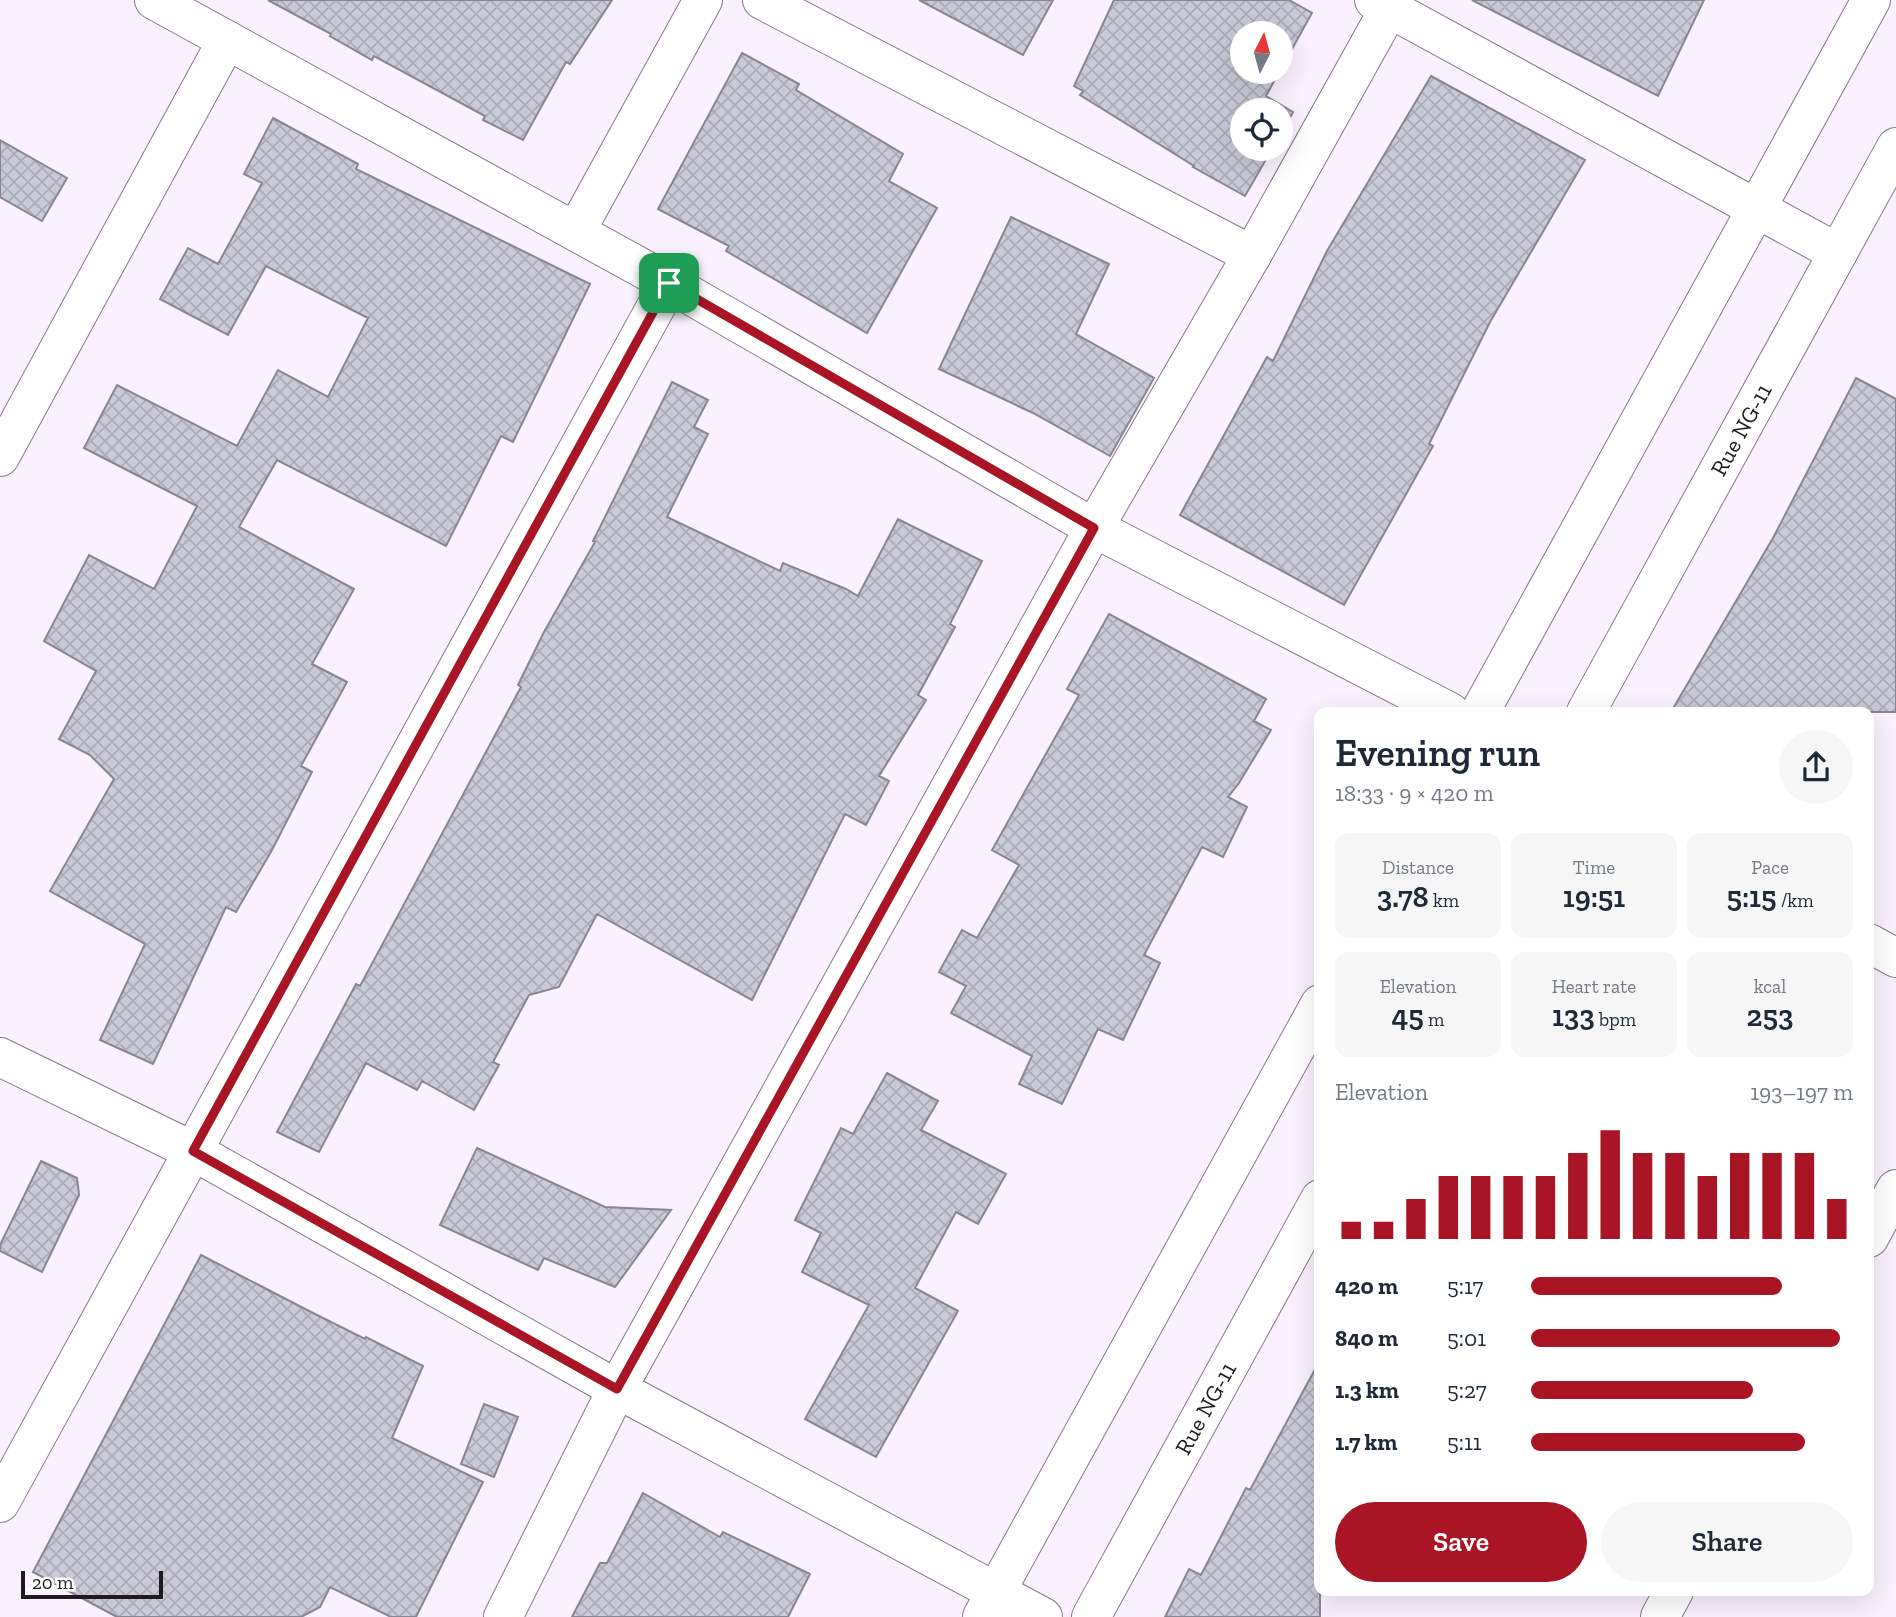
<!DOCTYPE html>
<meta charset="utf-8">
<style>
:root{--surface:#fff;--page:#f6f6f7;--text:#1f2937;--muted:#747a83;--accent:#aa1525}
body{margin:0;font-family:"Zilla Slab",serif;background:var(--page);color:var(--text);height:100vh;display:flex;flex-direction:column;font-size:26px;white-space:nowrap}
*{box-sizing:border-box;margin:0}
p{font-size:23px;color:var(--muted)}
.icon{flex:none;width:38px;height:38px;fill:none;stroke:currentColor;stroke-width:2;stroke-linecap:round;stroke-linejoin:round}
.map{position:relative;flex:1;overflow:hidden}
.side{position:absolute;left:1314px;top:707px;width:560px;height:889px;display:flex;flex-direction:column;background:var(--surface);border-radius:14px;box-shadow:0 7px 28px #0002}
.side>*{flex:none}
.needle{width:46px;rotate:6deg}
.tools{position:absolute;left:1230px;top:21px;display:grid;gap:14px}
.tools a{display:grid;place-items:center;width:63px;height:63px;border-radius:50%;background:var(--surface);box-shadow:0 7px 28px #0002;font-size:35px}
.scale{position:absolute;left:21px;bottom:18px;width:142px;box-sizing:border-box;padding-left:7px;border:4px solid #1e1a1f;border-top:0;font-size:19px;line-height:24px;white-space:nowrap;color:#1e1a1f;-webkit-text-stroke:5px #fff;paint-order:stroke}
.pin{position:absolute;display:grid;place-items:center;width:60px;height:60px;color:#fff;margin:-30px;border-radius:14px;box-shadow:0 4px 10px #0006}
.round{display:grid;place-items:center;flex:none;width:74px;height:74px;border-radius:37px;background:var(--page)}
.summary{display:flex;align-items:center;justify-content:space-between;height:119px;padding:0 21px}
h1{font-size:38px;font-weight:600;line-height:52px}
.metrics{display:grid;grid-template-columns:repeat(3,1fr);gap:10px;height:119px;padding:7px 21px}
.metrics div{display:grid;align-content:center;border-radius:14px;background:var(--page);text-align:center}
.metrics b{font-size:30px;font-weight:600}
.metrics small{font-size:19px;font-weight:400}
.metrics p{font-size:19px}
.chart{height:196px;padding:14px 21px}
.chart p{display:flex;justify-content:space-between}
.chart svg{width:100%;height:126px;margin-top:7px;stroke:var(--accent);stroke-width:6}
.primary-button{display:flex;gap:14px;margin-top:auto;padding:14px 21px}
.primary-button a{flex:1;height:80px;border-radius:42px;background:var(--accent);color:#fff;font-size:28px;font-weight:600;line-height:80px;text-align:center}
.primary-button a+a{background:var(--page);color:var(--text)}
ul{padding:0 21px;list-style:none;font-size:23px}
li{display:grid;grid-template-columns:112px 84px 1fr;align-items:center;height:52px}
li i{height:18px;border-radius:9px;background:var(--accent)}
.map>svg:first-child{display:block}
</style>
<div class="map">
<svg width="1896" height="1617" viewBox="0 0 1896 1617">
<defs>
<pattern id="building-cross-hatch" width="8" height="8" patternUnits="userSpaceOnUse" patternTransform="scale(1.75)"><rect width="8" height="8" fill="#c9c9d8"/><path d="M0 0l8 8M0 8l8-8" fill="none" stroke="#acacb9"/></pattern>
</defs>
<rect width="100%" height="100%" fill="#faf0fe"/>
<path fill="url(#building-cross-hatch)" stroke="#868694" stroke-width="2" d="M 268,0 L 612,0 L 570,64 L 566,62 L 523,140 L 483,120 L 485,116 L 374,56 L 372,60 L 330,36 L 331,34 Z
M 919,0 L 1053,0 L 1023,55 Z
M 1114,0 L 1289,0 L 1312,13 L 1281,69 L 1281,33 L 1242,33 L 1242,72 L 1279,72 L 1266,96 L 1293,112 L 1281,134 L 1281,110 L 1242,110 L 1242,149 L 1272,149 L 1245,196 L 1193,167 L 1194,166 L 1080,95 L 1083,91 L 1074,86 Z
M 1472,0 L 1704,0 L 1658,96 Z
M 742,53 L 799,84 L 796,90 L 903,154 L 889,181 L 937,208 L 867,333 L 726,251 L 729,246 L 658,209 Z
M 1431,76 L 1585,160 L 1490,322 L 1429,444 L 1433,446 L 1344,605 L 1180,515 L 1267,357 L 1273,361 L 1327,251 Z
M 273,118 L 358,164 L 356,169 L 590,284 L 513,442 L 501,436 L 446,546 L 277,460 L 239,527 L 354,589 L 312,664 L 347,682 L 301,766 L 312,772 L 272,850 L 236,912 L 226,907 L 153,1064 L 100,1040 L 145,944 L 50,891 L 114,779 L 90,755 L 59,739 L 96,671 L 44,641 L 89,555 L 154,589 L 197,506 L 84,448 L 117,385 L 237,446 L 278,370 L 328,397 L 368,318 L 266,266 L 228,335 L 160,299 L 188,248 L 218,264 L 262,183 L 244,174 Z
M 0,140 L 67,178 L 42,221 L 0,197 Z
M 1011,217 L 1109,264 L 1076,334 L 1154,378 L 1110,456 L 1033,413 L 939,369 Z
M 1856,378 L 1896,399 L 1896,712 L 1671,712 L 1773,538 Z
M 672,382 L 708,400 L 694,427 L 708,434 L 667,517 L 780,571 L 783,563 L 846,589 L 858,596 L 898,519 L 982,561 L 950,624 L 955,627 L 918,695 L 926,700 L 879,776 L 889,781 L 866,825 L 845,814 L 752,1000 L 597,914 L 559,987 L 529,995 L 493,1062 L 499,1065 L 474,1110 L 422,1081 L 417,1090 L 366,1063 L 319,1152 L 277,1132 L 356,984 L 360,986 L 521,687 L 518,685 L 544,632 L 595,542 L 593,541 Z
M 1109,614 L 1266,699 L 1254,721 L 1271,730 L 1239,783 L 1228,797 L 1247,807 L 1223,857 L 1202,847 L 1144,955 L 1160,963 L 1123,1040 L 1098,1029 L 1062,1104 L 1019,1084 L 1032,1056 L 951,1013 L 966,986 L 939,972 L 962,930 L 977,938 L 1019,865 L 992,850 L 1079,695 L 1067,689 Z
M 887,1073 L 938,1101 L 921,1130 L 1006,1174 L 978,1224 L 956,1212 L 915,1288 L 958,1311 L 876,1457 L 805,1419 L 869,1305 L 802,1272 L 821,1233 L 795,1220 L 841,1128 L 853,1134 Z
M 477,1148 L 605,1207 L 671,1210 L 615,1287 L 544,1258 L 538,1270 L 440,1225 Z
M 41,1161 L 77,1178 L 79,1195 L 42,1272 L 0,1251 L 0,1245 Z
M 201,1255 L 307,1310 L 365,1339 L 366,1337 L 423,1366 L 392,1438 L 483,1482 L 416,1617 L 391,1617 L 330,1587 L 320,1607 L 301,1617 L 117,1617 L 33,1572 Z
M 1320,1360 L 1320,1617 L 1165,1617 L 1189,1569 L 1201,1575 L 1246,1488 L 1250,1490 Z
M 484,1404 L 518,1417 L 494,1477 L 461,1464 Z
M 643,1493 L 720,1537 L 723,1532 L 810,1574 L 788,1617 L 572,1617 L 600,1563 L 607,1563 Z"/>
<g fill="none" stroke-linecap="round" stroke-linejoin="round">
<g stroke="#847a87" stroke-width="40">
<g id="minor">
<path d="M 154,0 L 669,283 L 1094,528 L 1450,712"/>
<path d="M 762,0 L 1252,255"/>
<path d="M 1374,0 L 1838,253"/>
<path d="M 576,231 L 703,0"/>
<path d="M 0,457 L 227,40"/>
<path d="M 1480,712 L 1871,0"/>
<path id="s1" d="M 1586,712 L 1896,147"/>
<path d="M 1869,943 L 1896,958"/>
<path d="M 0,1057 L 193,1151 L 617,1389 L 1043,1617"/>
<path d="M 1869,1238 L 1896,1189"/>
<path d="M 0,1503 L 669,283"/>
<path d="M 503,1617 L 617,1389 L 1094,528 L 1252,255 L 1394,0"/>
<path d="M 982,1617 L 1320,1004"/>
<path id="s2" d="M 1091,1617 L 1320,1199"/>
<path d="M 1660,1617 L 1674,1591"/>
</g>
</g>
<use href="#minor" stroke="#fff" stroke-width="38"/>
</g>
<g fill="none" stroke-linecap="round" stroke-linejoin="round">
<g stroke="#fff" stroke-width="14">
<path id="route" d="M 669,283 L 1094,528 L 617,1389 L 193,1151 Z"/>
</g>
<use href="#route" stroke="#aa1525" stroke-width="9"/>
</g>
<g text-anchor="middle" stroke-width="6" stroke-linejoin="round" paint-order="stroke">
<g font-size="23" fill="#1e1a1f" stroke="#fff">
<text dy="8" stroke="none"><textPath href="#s1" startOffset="322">Rue NG-11</textPath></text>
<text dy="8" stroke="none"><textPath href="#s2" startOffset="238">Rue NG-11</textPath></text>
</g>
</g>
</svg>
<div class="tools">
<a><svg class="needle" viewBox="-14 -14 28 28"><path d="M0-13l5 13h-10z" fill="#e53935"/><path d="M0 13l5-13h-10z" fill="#747a83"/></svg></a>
<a><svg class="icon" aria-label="locate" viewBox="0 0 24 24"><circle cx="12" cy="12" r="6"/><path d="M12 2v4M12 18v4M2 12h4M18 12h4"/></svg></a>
</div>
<div class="scale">20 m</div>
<div class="pin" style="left:669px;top:283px;background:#1e9e55"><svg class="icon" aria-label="arrive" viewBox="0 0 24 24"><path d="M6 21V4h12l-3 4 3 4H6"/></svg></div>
<section class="side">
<div class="summary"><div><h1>Evening run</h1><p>18:33 · 9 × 420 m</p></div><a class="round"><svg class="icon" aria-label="share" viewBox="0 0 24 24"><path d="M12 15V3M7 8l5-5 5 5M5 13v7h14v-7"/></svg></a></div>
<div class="metrics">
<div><p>Distance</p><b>3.78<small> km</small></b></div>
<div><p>Time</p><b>19:51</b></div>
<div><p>Pace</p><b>5:15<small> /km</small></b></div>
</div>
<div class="metrics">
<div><p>Elevation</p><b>45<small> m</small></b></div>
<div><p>Heart rate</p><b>133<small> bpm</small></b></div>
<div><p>kcal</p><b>253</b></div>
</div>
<div class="chart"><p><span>Elevation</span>193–197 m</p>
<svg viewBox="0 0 160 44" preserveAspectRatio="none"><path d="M5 44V38M15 44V38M25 44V30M35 44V22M45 44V22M55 44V22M65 44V22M75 44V14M85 44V6M95 44V14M105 44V14M115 44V22M125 44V14M135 44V14M145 44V14M155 44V30"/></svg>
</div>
<ul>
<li><b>420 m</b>5:17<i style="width:78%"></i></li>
<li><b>840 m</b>5:01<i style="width:96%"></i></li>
<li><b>1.3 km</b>5:27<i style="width:69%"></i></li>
<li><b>1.7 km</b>5:11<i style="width:85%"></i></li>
</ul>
<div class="primary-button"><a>Save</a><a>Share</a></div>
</section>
</div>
